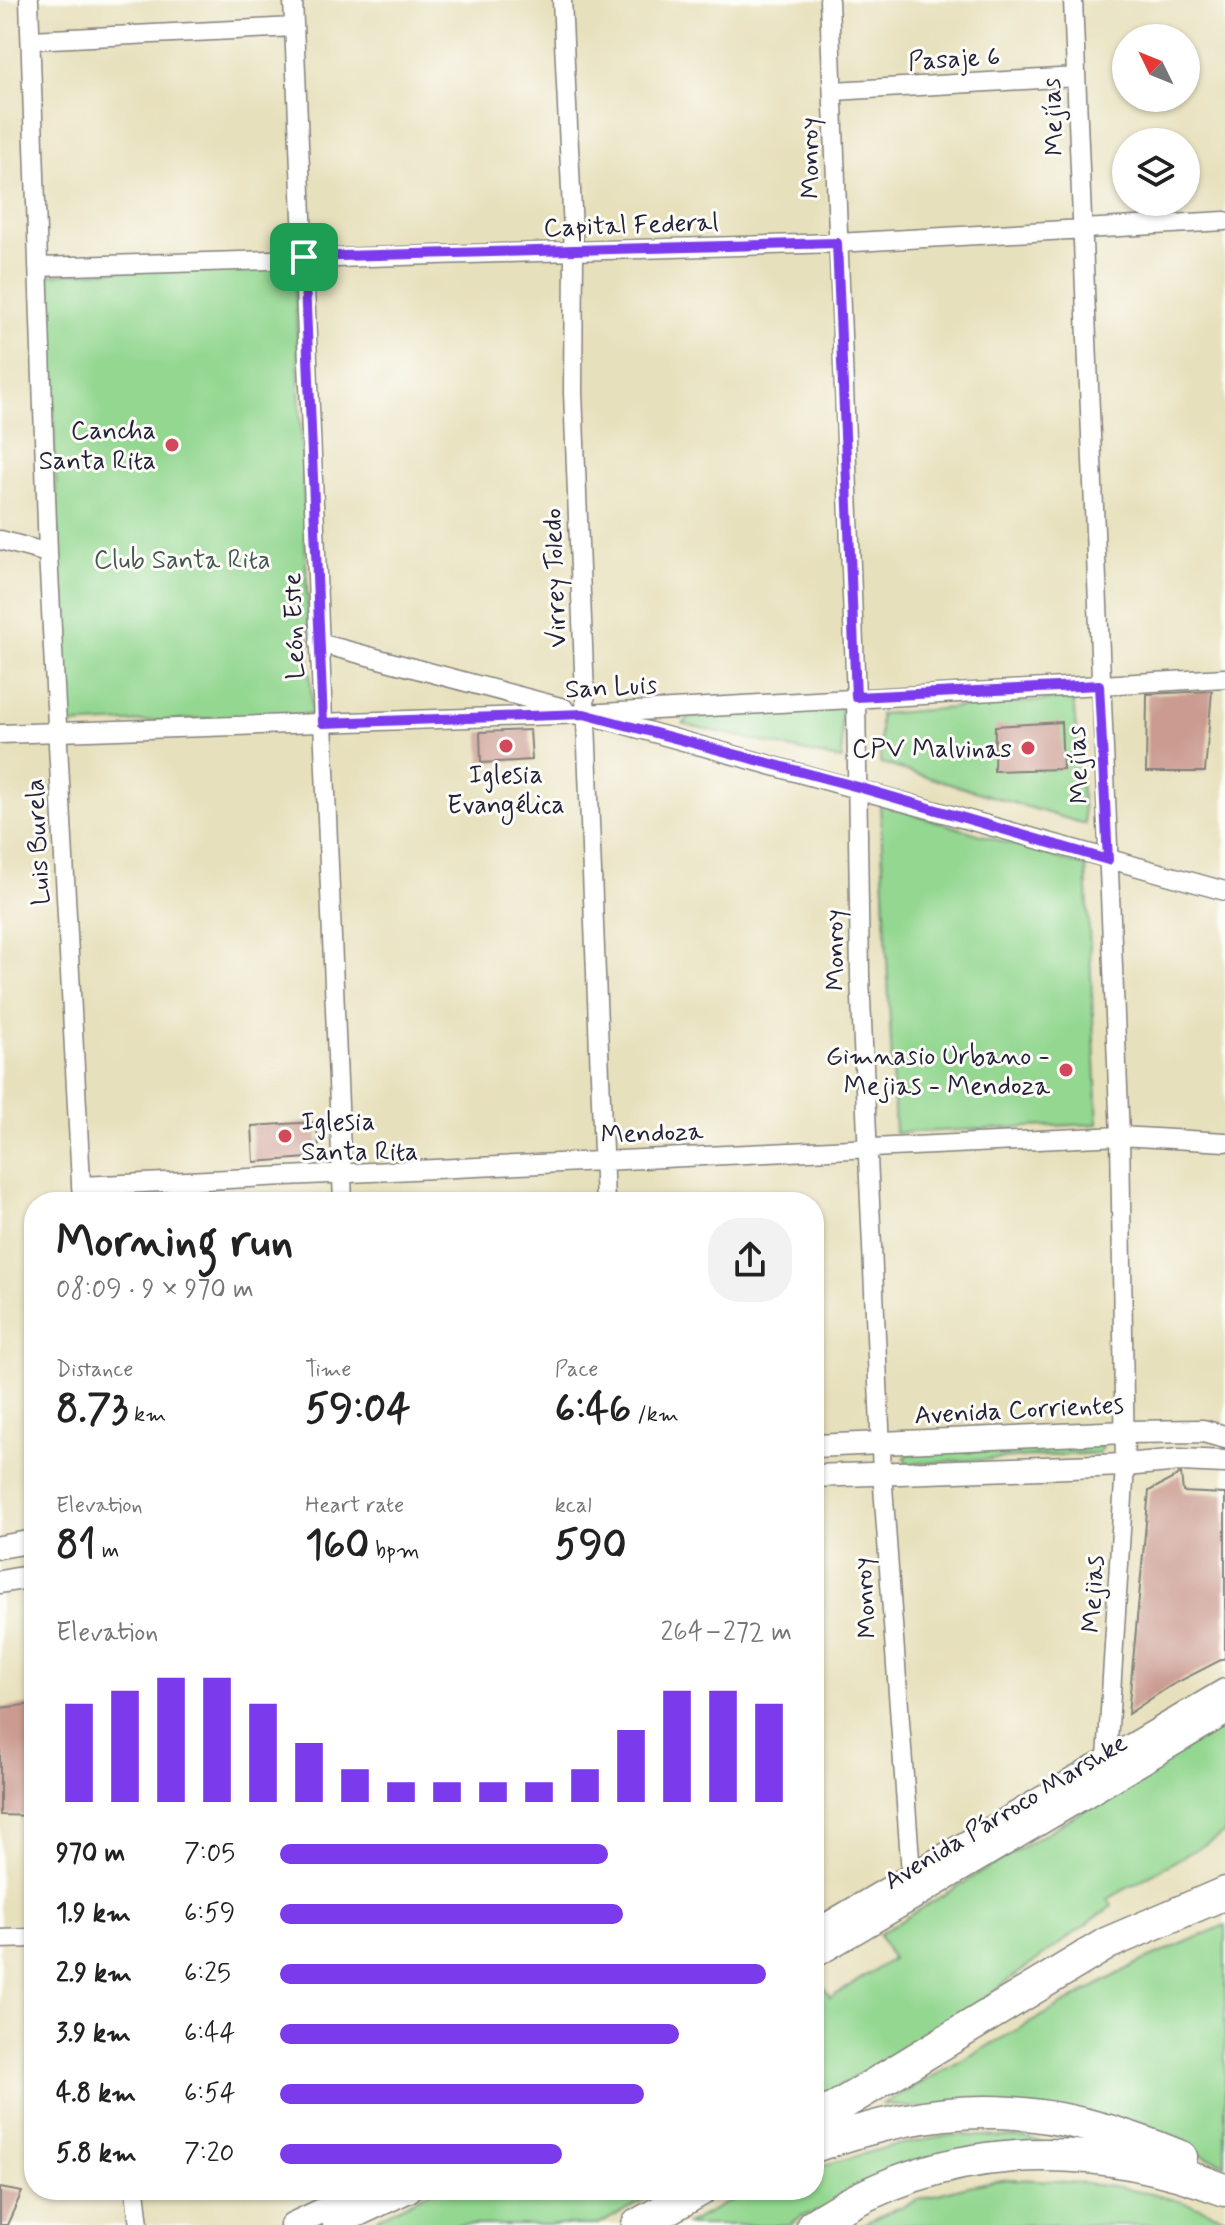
<!DOCTYPE html>
<meta charset="utf-8">
<style>
:root{--surface:#fff;--page:#f2f2f2;--text:#222;--muted:#767676;--accent:#7c3aed}
body{margin:0;font-family:Mynerve,sans-serif;background:var(--page);color:var(--text);height:100vh;display:flex;flex-direction:column;font-size:30px;white-space:nowrap}
*{box-sizing:border-box;margin:0}
p{font-size:26px;color:var(--muted)}
.icon{flex:none;width:44px;height:44px;fill:none;stroke:currentColor;stroke-width:2;stroke-linecap:round;stroke-linejoin:round}
.map{position:relative;flex:1;overflow:hidden}
.details{position:absolute;left:24px;top:1192px;width:800px;height:1008px;display:flex;flex-direction:column;background:var(--surface);border-radius:32px;box-shadow:0 2px 6px #0004}
.details>*{flex:none}
.needle{width:52px;rotate:313deg}
.fabs{position:absolute;left:1112px;top:24px;display:grid;gap:16px}
.fabs a{display:grid;place-items:center;width:88px;height:88px;border-radius:50%;background:var(--surface);box-shadow:0 2px 6px #0004;font-size:40px}
.pin{position:absolute;display:grid;place-items:center;width:68px;height:68px;color:#fff;margin:-34px;border-radius:16px;box-shadow:0 4px 12px #0006}
.round{display:grid;place-items:center;flex:none;width:84px;height:84px;border-radius:32px;background:var(--page)}
.summary{display:flex;align-items:center;justify-content:space-between;height:136px;padding:0 32px}
h1{font-size:44px;font-weight:800;line-height:60px}
.figures{display:grid;grid-template-columns:repeat(3,1fr);gap:12px;height:136px;padding:8px 32px}
.figures div{display:grid;align-content:center}
.figures b{font-size:40px;font-weight:800}
.figures small{font-size:22px;font-weight:400}
.figures p{font-size:22px}
.chart{height:224px;padding:16px 32px}
.chart p{display:flex;justify-content:space-between}
.chart svg{width:100%;height:144px;margin-top:8px;stroke:var(--accent);stroke-width:6}
ul{padding:0 32px;list-style:none;font-size:26px}
li{display:grid;grid-template-columns:128px 96px 1fr;align-items:center;height:60px}
li i{height:20px;border-radius:10px;background:var(--accent)}
.map>svg:first-child{display:block}
</style>
<div class="map">
<svg width="1225" height="2225" viewBox="0 0 1225 2225">
<rect width="100%" height="100%" fill="#fdfcf7"/>
<filter id="ink" filterUnits="userSpaceOnUse"><feTurbulence type="fractalNoise" baseFrequency=".0125" numOctaves="2"/><feDisplacementMap in="SourceGraphic" scale="16" xChannelSelector="R" yChannelSelector="G"/><feConvolveMatrix kernelMatrix="1 2 1 2 8 2 1 2 1" color-interpolation-filters="sRGB"/></filter>
<filter id="wash" filterUnits="userSpaceOnUse"><feTurbulence type="fractalNoise" baseFrequency=".006" numOctaves="4" result="noise"/><feDisplacementMap in="SourceGraphic" scale="32" xChannelSelector="R" yChannelSelector="G"/><feGaussianBlur stdDeviation="1.8" result="paint"/><feColorMatrix in="noise" values="0 0 0 0 0 0 0 0 0 0 0 0 0 0 0 0 0 1.4 0 .05"/><feComposite in="paint" operator="in"/></filter>
<g filter="url(#wash)">
<rect width="100%" height="100%" fill="#e7e0bc"/>
<path fill="#93d790" stroke="#5a7c66" stroke-width="2" d="M 294,259 L 312,714 L 64,725 L 49,275 Z
M 1073,698 L 1085,824 L 880,763 L 880,714 Z
M 841,707 L 842,760 L 683,724 L 689,718 Z
M 880,804 L 1086,867 L 1098,1124 L 895,1133 Z
M 1097,1443 L 1102,1448 L 1099,1453 L 908,1464 L 904,1458 L 909,1454 Z
M 1225,1725 L 1225,1833 L 1108,1899 L 1112,1906 L 973,2006 L 814,2101 L 814,1973 L 830,1998 L 892,1959 L 879,1934 Z
M 1225,1925 L 1225,2164 L 1148,2134 L 883,2104 L 1138,1963 Z
M 954,2135 L 1024,2138 L 1050,2145 L 802,2216 L 789,2225 L 685,2225 L 752,2190 L 814,2190 L 814,2168 L 891,2146 Z
M 1009,2179 C 1084,2181 1155,2188 1225,2217 L 1225,2225 L 861,2225 C 910,2200 955,2186 1009,2179 Z
M 433,2190 L 661,2190 L 598,2225 L 382,2225 L 378,2218 Z"/>
<g id="blocks">
<path fill="#cb9b91" d="M 1212,691 L 1205,772 L 1146,772 L 1147,694 Z
M 1061,722 L 1063,769 L 994,771 L 995,726 Z
M 530,730 L 532,760 L 481,763 L 480,732 Z
M 316,1122 L 319,1145 L 308,1158 L 254,1162 L 252,1126 Z
M 1181,1474 L 1183,1492 L 1225,1494 L 1225,1658 L 1170,1686 L 1128,1714 L 1149,1491 Z
M 34,1704 L 34,1816 L 0,1815 L 0,1708 Z
M 0,2188 L 22,2192 L 7,2225 L 0,2225 Z"/>
</g>
</g>
<g filter="url(#ink)">
<use href="#blocks" fill-opacity="0" stroke="#84817c" stroke-width="2"/>
<g fill="none" stroke-linecap="round" stroke-linejoin="round">
<g stroke="#84817c" stroke-width="21">
<path id="minor" d="M 29,0 L 48,553 L 82,1202
M 293,0 L 343,1202
M 562,0 L 574,253 L 573,392 L 605,1202
M 829,0 L 856,697 L 860,976 L 882,1472 L 912,1887
M 1073,0 L 1120,1136 L 1125,1465 L 1107,1759
M 31,40 L 294,27
M 834,91 L 1076,77
M 38,267 L 837,243 L 1225,221
M 0,540 L 48,553
M 319,643 L 564,708
M 600,718 L 1225,891
M 0,734 L 584,714 L 1225,678
M 81,1186 L 1120,1136 L 1225,1142
M 0,1939 L 34,1938
M 135,2190 L 139,2225"/>
</g>
<g stroke="#84817c" stroke-width="25">
<path id="tertiary" d="M 814,1446 L 1126,1432 L 1203,1431 L 1225,1437
M 814,1476 L 1125,1465 L 1180,1460 L 1225,1462
M 0,1547 L 34,1541
M 0,1582 L 34,1576"/>
</g>
<g stroke="#84817c" stroke-width="27">
<path id="secondary" d="M 814,1933 L 1225,1691
M 814,1956 L 1225,1713
M 292,2225 L 366,2190
M 335,2225 L 409,2190"/>
</g>
<g stroke="#84817c" stroke-width="35">
<path id="motorway" d="M 814,2121 L 1108,1943 L 1225,1893
M 814,2146 C 950,2096 1048,2102 1181,2157
M 638,2225 L 700,2190
M 813,2225 C 940,2141 1085,2137 1225,2190"/>
</g>
<use href="#minor" stroke="#fff" stroke-width="18"/>
<use href="#tertiary" stroke="#fff" stroke-width="22"/>
<use href="#secondary" stroke="#fff" stroke-width="24"/>
<use href="#motorway" stroke="#fff" stroke-width="32"/>
</g>
</g>
<g fill="none" stroke-linecap="round" stroke-linejoin="round" filter="url(#ink)">
<g stroke="#fff" stroke-width="16">
<path id="route" d="M 837,243 L 856,697 L 1099,685 L 1108,860 L 858,787 L 584,714 L 323,723 L 304,257 Z"/>
</g>
<use href="#route" stroke="#7c3aed" stroke-width="10"/>
</g>
<g fill="#d1495b" stroke="#fdfcf7" stroke-width="3">
<circle cx="172" cy="445" r="8"/>
<circle cx="506" cy="746" r="8"/>
<circle cx="1028" cy="748" r="8"/>
<circle cx="1066" cy="1070" r="8"/>
<circle cx="285" cy="1136" r="8"/>
</g>
<g text-anchor="middle" stroke-width="6" stroke-linejoin="round" paint-order="stroke">
<g font-size="26" fill="#22223b" stroke="#fdfcf7">
<text transform="translate(954 58) rotate(-3)" y="9">Pasaje 6</text>
<text transform="translate(1052 117) rotate(-93)" y="9">Mejías</text>
<text transform="translate(809 158) rotate(-91)" y="9">Monroy</text>
<text transform="translate(631 224) rotate(-2)" y="9">Capital Federal</text>
<text transform="translate(554 578) rotate(-92)" y="9">Virrey Toledo</text>
<text transform="translate(293 626) rotate(-92)" y="9">León Este</text>
<text transform="translate(611 686) rotate(-3)" y="9">San Luis</text>
<text transform="translate(1077 765) rotate(-93)" y="9">Mejías</text>
<text transform="translate(37 842) rotate(-93)" y="9">Luis Burela</text>
<text transform="translate(834 950) rotate(-91)" y="9">Monroy</text>
<text transform="translate(652 1132) rotate(-2)" y="9">Mendoza</text>
<text transform="translate(1019 1409) rotate(-3)" y="9">Avenida Corrientes</text>
<text transform="translate(1092 1594) rotate(-87)" y="9">Mejias</text>
<text transform="translate(864 1598) rotate(-94)" y="9">Monroy</text>
<text transform="translate(1005 1811) rotate(-31)" y="9">Avenida Párroco Marshke</text>
</g>
<g font-size="26" fill="#22223b" stroke="#fdfcf7" text-anchor="end">
<text x="156" y="439">Cancha<tspan x="156" dy="30">Santa Rita</tspan></text>
<text x="1012" y="757">CPV Malvinas</text>
<text x="506" y="783" text-anchor="middle">Iglesia<tspan x="506" dy="30">Evangélica</tspan></text>
<text x="1050" y="1064">Gimnasio Urbano -<tspan x="1050" dy="30">Mejias - Mendoza</tspan></text>
<text x="301" y="1130" text-anchor="start">Iglesia<tspan x="301" dy="30">Santa Rita</tspan></text>
</g>
<g font-size="26" fill="#445854" stroke="#fdfcf7">
<text x="182" y="568">Club Santa Rita</text>
</g>
</g>
</svg>
<div class="fabs">
<a><svg class="needle" viewBox="-14 -14 28 28"><path d="M0-13l5 13h-10z" fill="#e53935"/><path d="M0 13l5-13h-10z" fill="#767676"/></svg></a>
<a><svg class="icon" aria-label="layers" viewBox="0 0 24 24"><path d="M12 4l9 5-9 5-9-5zM3 14l9 5 9-5"/></svg></a>
</div>
<div class="pin" style="left:304px;top:257px;background:#1e9e55"><svg class="icon" aria-label="arrive" viewBox="0 0 24 24"><path d="M6 21V4h12l-3 4 3 4H6"/></svg></div>
<section class="details">
<div class="summary"><div><h1>Morning run</h1><p>08:09 · 9 × 970 m</p></div><a class="round"><svg class="icon" aria-label="share" viewBox="0 0 24 24"><path d="M12 15V3M7 8l5-5 5 5M5 13v7h14v-7"/></svg></a></div>
<div class="figures">
<div><p>Distance</p><b>8.73<small> km</small></b></div>
<div><p>Time</p><b>59:04</b></div>
<div><p>Pace</p><b>6:46<small> /km</small></b></div>
</div>
<div class="figures">
<div><p>Elevation</p><b>81<small> m</small></b></div>
<div><p>Heart rate</p><b>160<small> bpm</small></b></div>
<div><p>kcal</p><b>590</b></div>
</div>
<div class="chart"><p><span>Elevation</span>264–272 m</p>
<svg viewBox="0 0 160 44" preserveAspectRatio="none"><path d="M5 44V14M15 44V10M25 44V6M35 44V6M45 44V14M55 44V26M65 44V34M75 44V38M85 44V38M95 44V38M105 44V38M115 44V34M125 44V22M135 44V10M145 44V10M155 44V14"/></svg>
</div>
<ul>
<li><b>970 m</b>7:05<i style="width:64%"></i></li>
<li><b>1.9 km</b>6:59<i style="width:67%"></i></li>
<li><b>2.9 km</b>6:25<i style="width:95%"></i></li>
<li><b>3.9 km</b>6:44<i style="width:78%"></i></li>
<li><b>4.8 km</b>6:54<i style="width:71%"></i></li>
<li><b>5.8 km</b>7:20<i style="width:55%"></i></li>
</ul>
</section>
</div>
